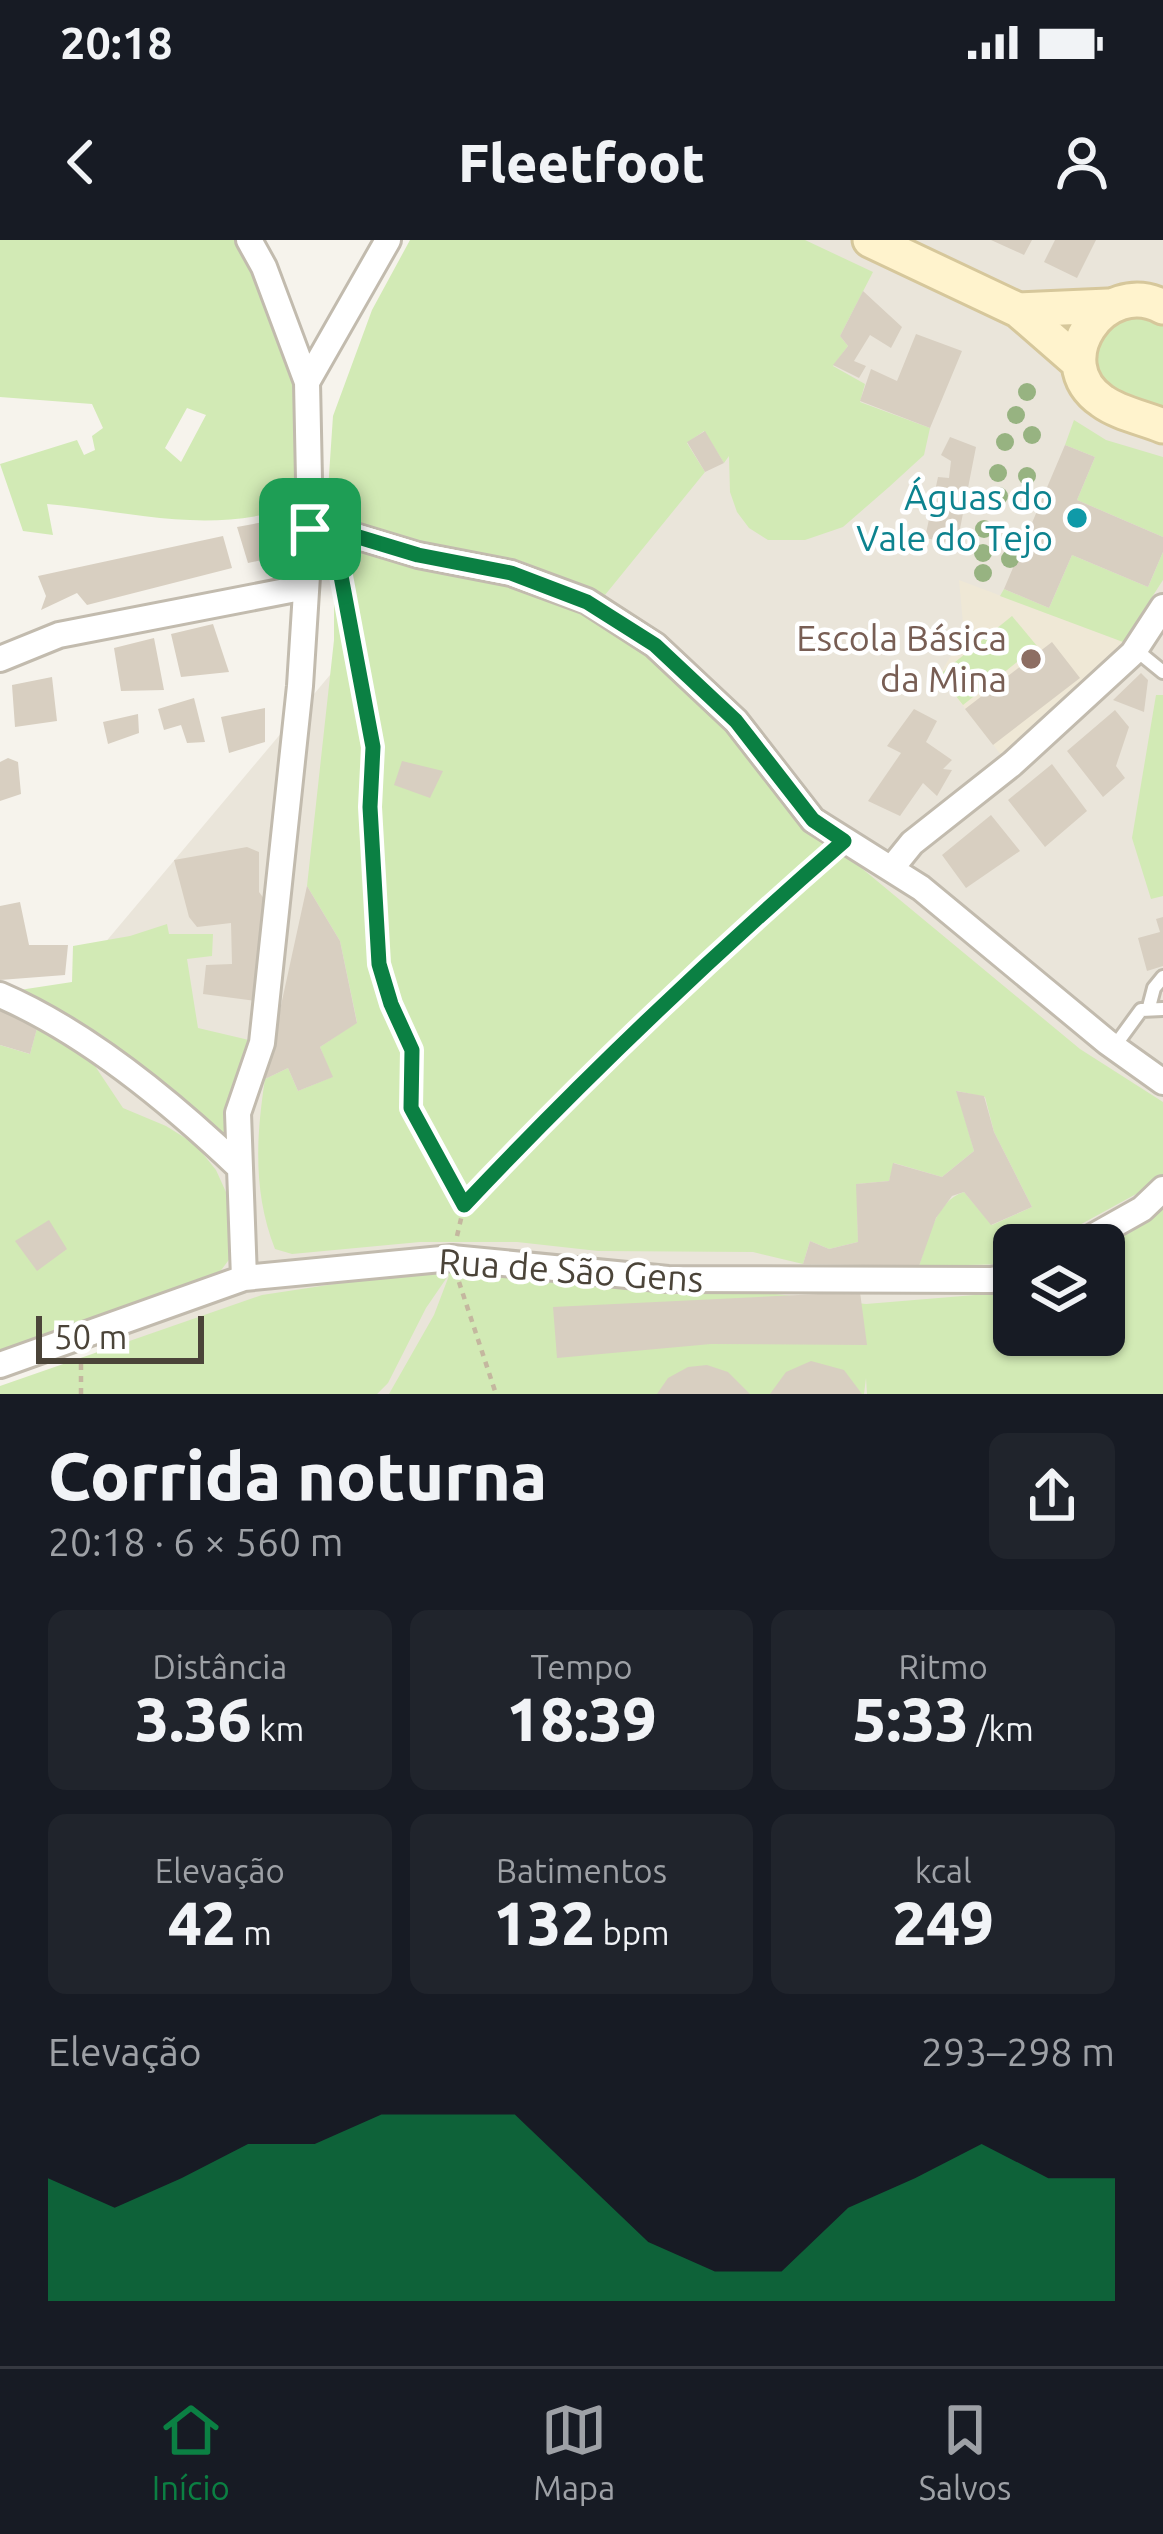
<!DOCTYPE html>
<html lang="pt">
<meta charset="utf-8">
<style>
:root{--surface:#171b24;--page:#20242c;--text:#f1f3f6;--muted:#9ea1a6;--line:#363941;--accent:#0b8043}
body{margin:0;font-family:Ubuntu,sans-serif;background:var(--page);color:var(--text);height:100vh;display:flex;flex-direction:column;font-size:45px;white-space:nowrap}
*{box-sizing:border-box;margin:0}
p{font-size:39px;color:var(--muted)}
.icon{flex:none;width:66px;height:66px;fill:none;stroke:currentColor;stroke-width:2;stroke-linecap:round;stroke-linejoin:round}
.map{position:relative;height:1154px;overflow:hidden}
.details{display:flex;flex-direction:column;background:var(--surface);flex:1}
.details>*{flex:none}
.controls{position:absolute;left:993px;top:984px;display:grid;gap:24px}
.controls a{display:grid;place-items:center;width:132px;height:132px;border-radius:18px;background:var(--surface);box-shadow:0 3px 9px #0004;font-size:60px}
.scale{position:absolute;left:36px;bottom:30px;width:168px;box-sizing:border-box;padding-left:12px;border:6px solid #4b4439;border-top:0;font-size:33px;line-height:42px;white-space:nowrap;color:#4b4439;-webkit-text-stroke:9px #fff;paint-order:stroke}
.pin{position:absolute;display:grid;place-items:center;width:102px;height:102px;color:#fff;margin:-51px;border-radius:24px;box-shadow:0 6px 18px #0006}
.round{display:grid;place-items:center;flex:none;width:126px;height:126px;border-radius:18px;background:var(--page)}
.head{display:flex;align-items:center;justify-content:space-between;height:204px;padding:0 48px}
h1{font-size:66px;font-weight:800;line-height:90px}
.figures{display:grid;grid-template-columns:repeat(3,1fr);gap:18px;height:204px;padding:12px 48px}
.figures div{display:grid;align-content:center;border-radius:18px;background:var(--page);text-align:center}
.figures b{font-size:60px;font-weight:800}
.figures small{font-size:33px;font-weight:400}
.figures p{font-size:33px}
.chart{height:336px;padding:24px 48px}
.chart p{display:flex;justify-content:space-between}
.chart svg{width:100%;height:216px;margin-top:12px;fill:var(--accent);opacity:.7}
.status{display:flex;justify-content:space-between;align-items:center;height:84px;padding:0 60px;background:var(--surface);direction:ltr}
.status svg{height:33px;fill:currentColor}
header{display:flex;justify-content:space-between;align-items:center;height:156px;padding:0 48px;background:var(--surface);font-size:54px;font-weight:800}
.tab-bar{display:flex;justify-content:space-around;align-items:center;height:168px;border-top:3px solid var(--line);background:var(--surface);font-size:33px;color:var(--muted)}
.tab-bar a{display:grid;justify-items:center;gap:6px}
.tab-bar .current{color:var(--accent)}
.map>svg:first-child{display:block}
</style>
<div class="status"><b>20:18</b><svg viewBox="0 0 49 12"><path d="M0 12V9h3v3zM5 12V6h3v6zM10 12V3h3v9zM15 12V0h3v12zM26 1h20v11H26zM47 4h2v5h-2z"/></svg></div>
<header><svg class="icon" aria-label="back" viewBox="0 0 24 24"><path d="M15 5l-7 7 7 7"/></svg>Fleetfoot<svg class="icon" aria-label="person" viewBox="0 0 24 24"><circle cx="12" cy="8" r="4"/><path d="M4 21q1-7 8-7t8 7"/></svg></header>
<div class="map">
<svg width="1163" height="1154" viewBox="0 0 1163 1154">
<rect width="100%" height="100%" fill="#f6f3ec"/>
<path fill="#eae5da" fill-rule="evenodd" d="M 492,0 L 1163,0 L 1163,1154 L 120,1154 L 25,798 L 435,310 ZM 1014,1005 L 1104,1005 L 1104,1095 L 1014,1095 Z"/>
<path fill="#efe8d6" d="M 959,340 L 1127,403 L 1087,446 L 1001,515 L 939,435 L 964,395 Z"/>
<path fill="#d2eab5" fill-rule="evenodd" d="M 0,0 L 241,0 L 299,146 L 299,265 C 209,296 138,272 47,264 L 53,295 L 23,291 L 0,224 L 77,200 L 84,215 L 95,210 L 92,196 L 103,188 L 92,164 L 0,157 ZM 187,168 L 206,175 L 181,222 L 165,208 Z
M 410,0 L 805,0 L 873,32 L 840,96 L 848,106 L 833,126 L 865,144 L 860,162 L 930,188 L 924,215 L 889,247 L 843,287 L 805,300 L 768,300 L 749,288 L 737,272 L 730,252 L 729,216 L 724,223 L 704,191 L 687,203 L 705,232 L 605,355 L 521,321 L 435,310 L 340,275 L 328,250 L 333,176 L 372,70 Z
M 1147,74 L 1163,81 L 1163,168 C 1121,155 1097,155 1095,104 L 1115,78 Z
M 1074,180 L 1106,200 L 1163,217 L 1163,297 L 1077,260 L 1095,217 L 1065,205 Z
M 360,297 L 511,333 L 655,405 L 830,602 L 1080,809 L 1163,862 L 1163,934 L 1138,953 L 1043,1005 L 1014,1005 L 1014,1024 L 919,1026 C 928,1000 935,961 964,952 L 992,985 L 1032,967 L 994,892 L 985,857 L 957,851 L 974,911 L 942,937 L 894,923 L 889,941 L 857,944 L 858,1002 L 829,1009 L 810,1001 L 803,1024 L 753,1012 L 598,1011 L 517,1002 L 420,1002 L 292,1014 L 275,1009 C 253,953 256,897 265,839 L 288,828 L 298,851 L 332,837 L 320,807 L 357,782 L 340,701 L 307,646 L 334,400 L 334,325 Z
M 1163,312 L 1163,340 L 1123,402 L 1000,356 L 1004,349 L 1049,368 L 1072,315 L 1148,347 Z
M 1012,376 L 1037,406 L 963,465 L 939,435 Z
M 1156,455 L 1163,455 L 1163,656 L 1151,659 L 1132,598 Z
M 167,684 L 169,694 L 213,694 L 212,716 L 187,719 L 198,788 L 249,800 L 230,870 L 231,903 L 205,878 L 113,811 L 77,779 L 13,751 L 72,742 L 73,706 L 130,696 Z
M 39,781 L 89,817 L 123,868 L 166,886 L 195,904 L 216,930 L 230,961 L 232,987 L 231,1017 L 216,1037 L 0,1112 L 0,805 L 30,814 Z
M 1163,949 L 1163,1154 L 867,1154 L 866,1138 L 864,1154 L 389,1154 L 434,1075 L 450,1033 L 426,1068 L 388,1143 L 377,1154 L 0,1154 L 0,1146 L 262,1055 L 453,1026 L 452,1018 L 866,1064 L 987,1054 L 1014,1041 L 1014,1095 L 1104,1095 L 1104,1005 L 1085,1005 Z"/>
<path fill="#d8cfc1" d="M 991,0 L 1032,0 L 1024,15 Z
M 1055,0 L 1096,0 L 1077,38 L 1044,22 Z
M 863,51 L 902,87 L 891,108 L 870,95 L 854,121 L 866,126 L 859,138 L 833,125 L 848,106 L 840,96 Z
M 916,94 L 962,111 L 930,188 L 860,161 L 871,129 L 897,141 Z
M 705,191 L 724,223 L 705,232 L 687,202 Z
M 950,197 L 976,207 L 957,304 L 925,298 L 938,237 L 949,238 L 951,221 L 941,215 Z
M 1065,205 L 1095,217 L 1077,260 L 1163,297 L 1163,312 L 1148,347 L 1072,315 L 1049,368 L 1004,349 Z
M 296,276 L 303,311 L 248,323 L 237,287 Z
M 223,296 L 232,328 L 87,365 L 77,353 L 41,370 L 46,356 L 38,336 Z
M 213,384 L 229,432 L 181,437 L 171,394 Z
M 154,398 L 164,450 L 121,451 L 114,408 Z
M 1052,402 L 1080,438 L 993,505 L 965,469 Z
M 1141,433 L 1148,440 L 1144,472 L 1113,460 Z
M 52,437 L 57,481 L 15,487 L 12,445 Z
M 194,458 L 205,502 L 187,503 L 181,485 L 164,490 L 158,469 Z
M 265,468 L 265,502 L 229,513 L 221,477 Z
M 914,469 L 937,481 L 926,502 L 952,520 L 943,529 L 952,530 L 937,556 L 923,543 L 900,576 L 868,561 L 901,513 L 887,506 Z
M 1115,470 L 1129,487 L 1116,526 L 1125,538 L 1103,557 L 1067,511 Z
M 138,474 L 139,493 L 108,504 L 103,482 Z
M 8,518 L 18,522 L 21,554 L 0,561 L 0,522 Z
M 402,521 L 443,531 L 430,558 L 394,545 Z
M 1052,524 L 1087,571 L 1045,607 L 1008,560 Z
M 991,575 L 1020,611 L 966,648 L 942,615 Z
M 247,607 L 259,612 L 259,652 L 268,664 L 256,761 L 203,754 L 206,725 L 232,724 L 231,683 L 197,687 L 189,677 L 174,620 Z
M 307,646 L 340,701 L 357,783 L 320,807 L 333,837 L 298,851 L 288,828 L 265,839 Z
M 20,662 L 29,705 L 68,705 L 65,735 L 0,740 L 0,666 Z
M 1163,677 L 1163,726 L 1147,731 L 1138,698 L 1160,692 L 1156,679 Z
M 0,763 L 39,781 L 30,814 L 0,805 Z
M 956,851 L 984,856 L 994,892 L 1032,967 L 991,985 L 964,952 L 952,956 L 936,978 L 919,1026 L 803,1024 L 810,1001 L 829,1009 L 858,1002 L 856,944 L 889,941 L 893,923 L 942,937 L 974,911 Z
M 49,980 L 67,1009 L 37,1031 L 15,1001 Z
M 860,1052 L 867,1105 L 711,1104 L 557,1118 L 553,1067 Z
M 811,1121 L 844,1130 L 862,1154 L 770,1154 L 786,1132 Z
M 707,1125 L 728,1132 L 750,1154 L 657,1154 L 668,1138 L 688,1127 Z"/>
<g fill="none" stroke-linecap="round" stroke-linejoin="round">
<g stroke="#c2bbae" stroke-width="18">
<path id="service" d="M 1136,410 L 1163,432
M 1149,767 L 1154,748 L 1163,737
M 1114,807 L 1141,770 L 1163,769"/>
</g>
<g stroke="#c2bbae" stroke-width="30">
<path id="minor" d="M 249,0 L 264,27 L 307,142
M 310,289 L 342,292 L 418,315 L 511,333 L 587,361 L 655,405 L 736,481 L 813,580 L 921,648 L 1107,802 L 1163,842
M 0,419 L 59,395 L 306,347
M 891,629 L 912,603 L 1012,524 L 1133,413 L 1163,367
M 0,755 C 86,792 173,864 240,928
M 1078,1005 L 1142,969 L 1163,949
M 244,1038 L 238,873 L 262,803 L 300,446 L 310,289 L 307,142 L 388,0
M 0,1125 L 244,1038 L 452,1018 L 668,1039 L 991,1040 L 1014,1036"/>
</g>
<g stroke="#d6c79b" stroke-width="39">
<path id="secondary" d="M 870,0 L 1018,70 L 1079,123
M 1163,67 C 1104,35 1045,122 1102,161 C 1118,173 1144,178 1163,186
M 1018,70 L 1108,66"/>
</g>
<path stroke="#c4b79f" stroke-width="4.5" stroke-dasharray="6 6" stroke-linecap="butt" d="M 330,319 L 341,336 L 373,507 L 370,567 L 379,724 L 390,764 L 412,810 L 411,868 L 464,966
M 457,996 L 464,966 L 559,865 L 826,617
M 459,1042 L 496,1154
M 81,1154 L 81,1121"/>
<use href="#service" stroke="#fff" stroke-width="12"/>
<use href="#minor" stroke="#fff" stroke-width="24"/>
<use href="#secondary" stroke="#fff3cd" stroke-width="33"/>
</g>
<g fill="#97b381">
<circle cx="1027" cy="152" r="9"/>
<circle cx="1016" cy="175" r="9"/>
<circle cx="1032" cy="195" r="9"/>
<circle cx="1005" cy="202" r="9"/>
<circle cx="998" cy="233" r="9"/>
<circle cx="1027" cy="236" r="9"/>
<circle cx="999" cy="256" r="9"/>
<circle cx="984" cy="289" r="9"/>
<circle cx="983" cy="313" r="9"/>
<circle cx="1010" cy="319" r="9"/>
<circle cx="983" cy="333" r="9"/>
</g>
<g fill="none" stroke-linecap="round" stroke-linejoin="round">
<g stroke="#fff" stroke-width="24">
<path id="route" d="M 310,289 L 342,292 L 418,315 L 511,333 L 587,362 L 655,405 L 736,481 L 813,580 L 844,601 C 712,716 584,838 464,965 L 411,868 L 412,810 L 391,764 L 379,724 L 370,567 L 373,507 L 341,336 Z"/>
</g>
<use href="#route" stroke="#0b8043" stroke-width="15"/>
</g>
<circle fill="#0f9aa8" stroke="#fff" stroke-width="4.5" cx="1077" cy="278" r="12"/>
<circle fill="#8d6e63" stroke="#fff" stroke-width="4.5" cx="1031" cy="419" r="12"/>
<g text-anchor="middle" stroke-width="9" stroke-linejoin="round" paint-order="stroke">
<g font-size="36" fill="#0d838f" stroke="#fff" text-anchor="end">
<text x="1053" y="270">Águas do<tspan x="1053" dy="41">Vale do Tejo</tspan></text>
</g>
<g font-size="36" fill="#785e54" stroke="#fff" text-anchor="end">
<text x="1007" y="411">Escola Básica<tspan x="1007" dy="41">da Mina</tspan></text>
</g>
<g font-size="36" fill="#4b4439" stroke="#fff">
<text transform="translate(571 1030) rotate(4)" y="13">Rua de São Gens</text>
</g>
</g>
</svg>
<div class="controls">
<a><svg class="icon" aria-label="layers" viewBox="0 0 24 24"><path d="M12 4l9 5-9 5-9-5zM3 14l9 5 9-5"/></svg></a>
</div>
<div class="scale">50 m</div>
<div class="pin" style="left:310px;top:289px;background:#1e9e55"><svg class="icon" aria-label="arrive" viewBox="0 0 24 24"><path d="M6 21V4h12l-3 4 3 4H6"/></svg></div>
</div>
<section class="details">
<div class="head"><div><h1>Corrida noturna</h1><p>20:18 · 6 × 560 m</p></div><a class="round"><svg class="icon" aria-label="share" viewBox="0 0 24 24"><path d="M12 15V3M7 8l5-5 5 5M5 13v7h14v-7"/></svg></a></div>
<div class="figures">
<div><p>Distância</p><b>3.36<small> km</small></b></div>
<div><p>Tempo</p><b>18:39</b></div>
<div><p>Ritmo</p><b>5:33<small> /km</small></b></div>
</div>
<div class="figures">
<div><p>Elevação</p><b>42<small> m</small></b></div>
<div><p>Batimentos</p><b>132<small> bpm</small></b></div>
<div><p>kcal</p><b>249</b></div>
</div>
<div class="chart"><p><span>Elevação</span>293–298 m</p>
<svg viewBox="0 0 160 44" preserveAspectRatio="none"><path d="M0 44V19L10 25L20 19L30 12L40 12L50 6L60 6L70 6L80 19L90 32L100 38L110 38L120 25L130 19L140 12L150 19L160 19V44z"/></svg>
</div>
</section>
<nav class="tab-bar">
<a class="current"><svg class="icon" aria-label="home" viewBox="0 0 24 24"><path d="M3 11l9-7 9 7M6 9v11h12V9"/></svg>Início</a>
<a><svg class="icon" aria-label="map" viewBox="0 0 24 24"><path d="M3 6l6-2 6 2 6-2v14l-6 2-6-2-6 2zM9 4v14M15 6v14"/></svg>Mapa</a>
<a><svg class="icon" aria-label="saved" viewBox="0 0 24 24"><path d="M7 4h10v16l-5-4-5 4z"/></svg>Salvos</a>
</nav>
